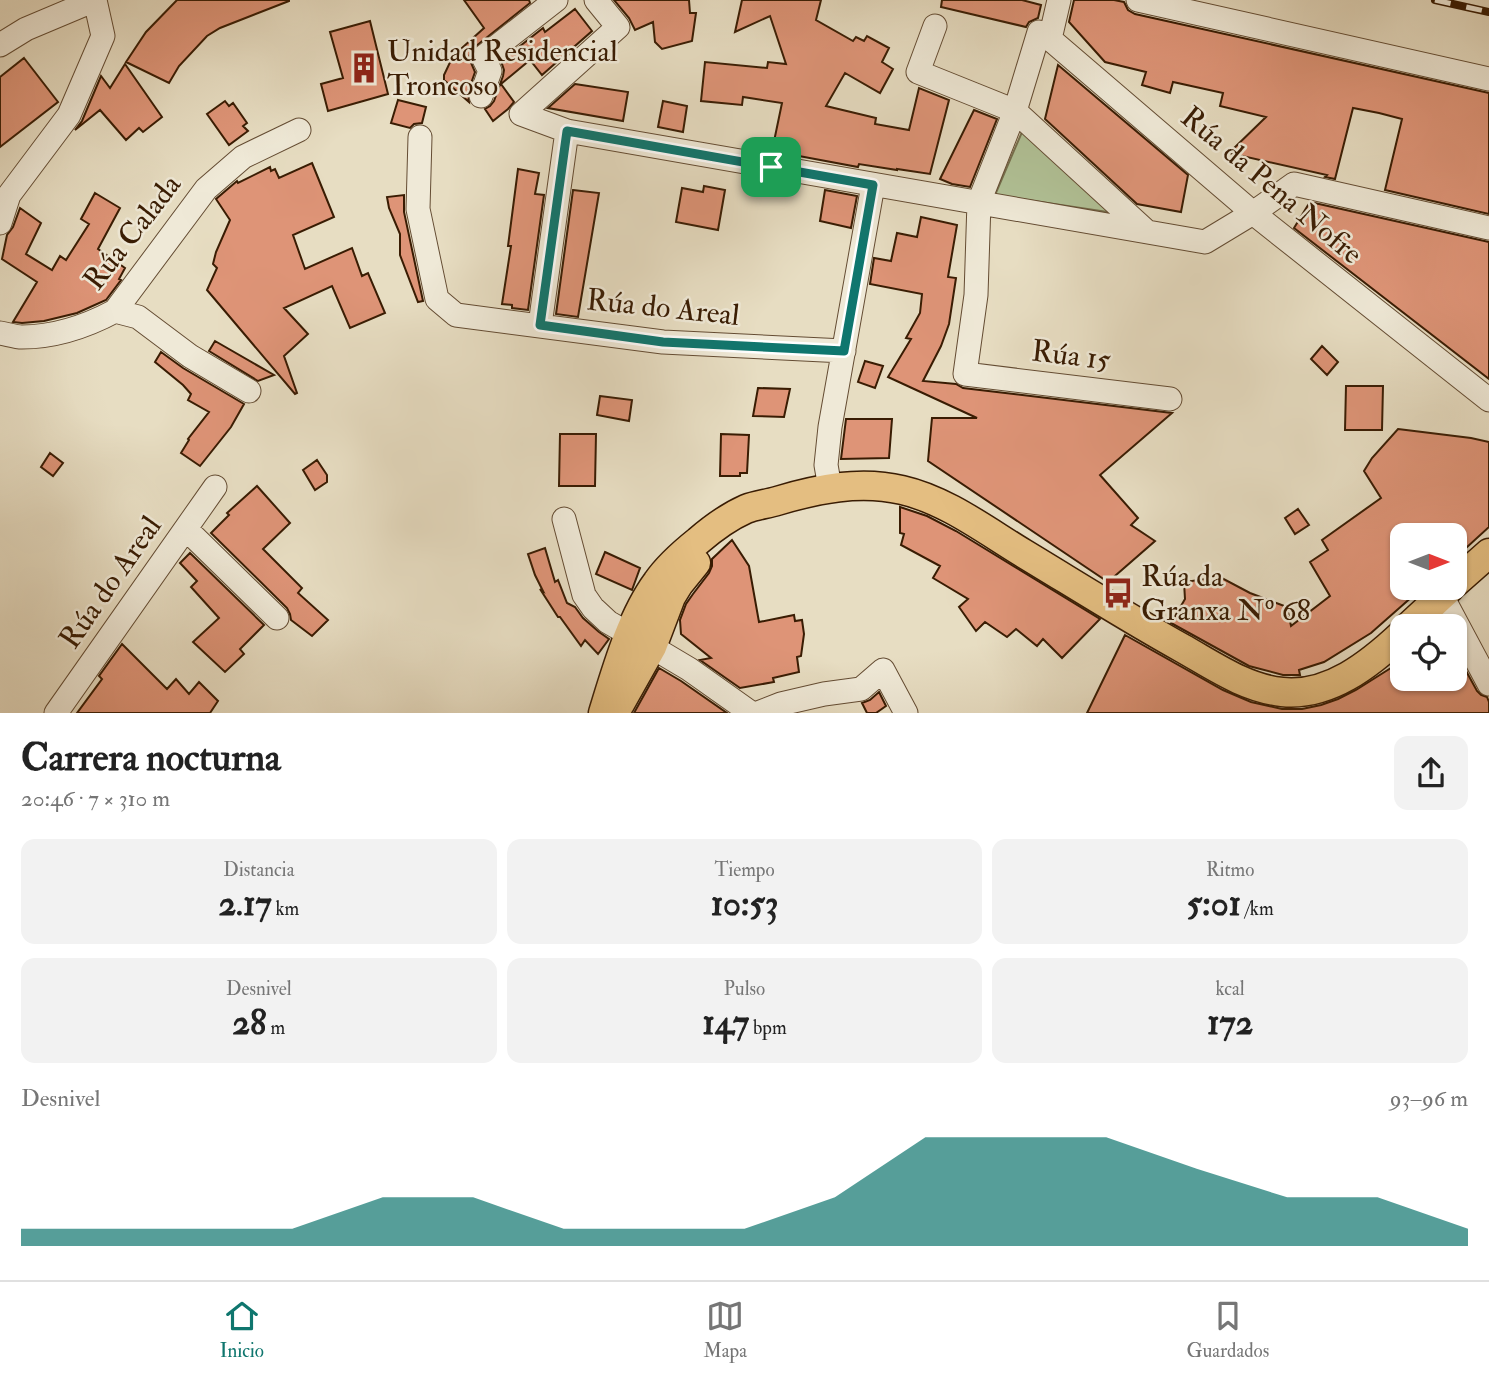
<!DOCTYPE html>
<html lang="es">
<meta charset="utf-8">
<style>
:root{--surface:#fff;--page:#f2f2f2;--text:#222;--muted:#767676;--line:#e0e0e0;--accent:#0f766e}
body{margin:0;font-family:"IM FELL Double Pica",serif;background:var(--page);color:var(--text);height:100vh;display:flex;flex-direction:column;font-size:26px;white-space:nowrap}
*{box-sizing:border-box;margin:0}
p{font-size:23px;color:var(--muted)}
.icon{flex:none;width:38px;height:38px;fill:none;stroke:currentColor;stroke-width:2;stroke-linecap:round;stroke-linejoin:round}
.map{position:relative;height:713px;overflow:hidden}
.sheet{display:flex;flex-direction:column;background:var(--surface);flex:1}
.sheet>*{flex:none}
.needle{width:46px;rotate:90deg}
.buttons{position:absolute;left:1390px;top:523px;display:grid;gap:14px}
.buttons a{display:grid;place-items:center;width:77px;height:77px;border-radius:14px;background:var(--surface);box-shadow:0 2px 5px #0004;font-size:35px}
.pin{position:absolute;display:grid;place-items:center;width:60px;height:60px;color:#fff;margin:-30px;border-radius:14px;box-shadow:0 4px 10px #0006}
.round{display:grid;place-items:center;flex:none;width:74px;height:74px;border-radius:14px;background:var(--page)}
.summary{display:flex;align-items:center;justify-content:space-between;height:119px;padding:0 21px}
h1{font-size:38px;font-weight:800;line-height:52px}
.metrics{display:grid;grid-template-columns:repeat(3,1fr);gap:10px;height:119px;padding:7px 21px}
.metrics div{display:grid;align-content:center;border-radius:14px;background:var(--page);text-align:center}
.metrics b{font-size:35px;font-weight:800}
.metrics small{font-size:19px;font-weight:400}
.metrics p{font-size:19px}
.chart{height:196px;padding:14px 21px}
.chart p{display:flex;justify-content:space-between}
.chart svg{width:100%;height:126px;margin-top:7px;fill:var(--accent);opacity:.7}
.dock{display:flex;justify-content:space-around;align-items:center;height:98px;border-top:2px solid var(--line);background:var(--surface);font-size:19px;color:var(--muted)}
.dock a{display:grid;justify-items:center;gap:4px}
.dock .on{color:var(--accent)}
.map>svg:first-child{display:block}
</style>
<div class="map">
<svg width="1489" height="713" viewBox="0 0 1489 713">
<rect width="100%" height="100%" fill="#e7ddc2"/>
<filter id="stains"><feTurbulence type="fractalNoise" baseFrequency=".00286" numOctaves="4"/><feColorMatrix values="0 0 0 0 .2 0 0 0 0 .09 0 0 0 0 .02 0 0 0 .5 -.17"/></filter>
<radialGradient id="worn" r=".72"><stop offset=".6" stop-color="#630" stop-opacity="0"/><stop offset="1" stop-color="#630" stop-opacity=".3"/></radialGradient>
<path fill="#b1c297" stroke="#756f4d" stroke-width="2" d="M 1022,132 L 1114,213 L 995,195 Z"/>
<path fill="#de9477" stroke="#391c03" stroke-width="2" d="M 177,0 L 289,0 L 289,1 L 220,28 L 207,36 L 179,66 L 169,83 L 126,62 L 146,32 Z
M 464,0 L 529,0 L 530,3 L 471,50 L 469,58 L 475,72 L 468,92 L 469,102 L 444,80 L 444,75 L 453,56 L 484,28 Z
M 614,0 L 689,0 L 690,13 L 696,13 L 692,41 L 662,49 L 655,42 L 653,22 L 635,30 L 629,18 Z
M 742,0 L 821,0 L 816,20 L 853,41 L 856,37 L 864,41 L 867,36 L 889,48 L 882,62 L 893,69 L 880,93 L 845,73 L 826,106 L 876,118 L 875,124 L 909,130 L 919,88 L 949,100 L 930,174 L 897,169 L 897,170 L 859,164 L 858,167 L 772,151 L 782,103 L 743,97 L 742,105 L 701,101 L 705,62 L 767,68 L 768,62 L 786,64 L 770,16 L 735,32 Z
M 942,0 L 1022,0 L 1041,5 L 1038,18 L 1029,22 L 1026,27 L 941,7 Z
M 1074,0 L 1114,0 L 1124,2 L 1128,10 L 1135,14 L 1489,93 L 1489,214 L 1385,190 L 1402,119 L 1379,113 L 1353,108 L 1335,179 L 1325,177 L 1327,175 L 1229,153 L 1266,117 L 1220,106 L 1223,93 L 1173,82 L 1170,93 L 1142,85 L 1146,72 L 1105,62 L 1069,22 Z
M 575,9 L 592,31 L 542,75 L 530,60 L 501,84 L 514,102 L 508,109 L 493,121 L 485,109 L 490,106 L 494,101 L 503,76 L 504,70 L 501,61 L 543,28 L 545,32 Z
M 370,21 L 388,94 L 328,111 L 321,84 L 343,78 L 330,32 Z
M 24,58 L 58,102 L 0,147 L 0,77 Z
M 125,64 L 162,117 L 143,132 L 139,128 L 126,140 L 100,110 L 75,130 L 82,121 L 101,76 L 110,88 Z
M 1058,65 L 1188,175 L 1181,212 L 1137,204 L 1045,119 Z
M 575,84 L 628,92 L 623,121 L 548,108 Z
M 398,100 L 426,107 L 422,123 L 414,124 L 410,128 L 391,123 Z
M 225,101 L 229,106 L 233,103 L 247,123 L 243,126 L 248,131 L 229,145 L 207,114 Z
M 663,101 L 687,106 L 683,132 L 658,127 Z
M 974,110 L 997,119 L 970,187 L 952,184 L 940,179 Z
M 312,163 L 334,217 L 293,235 L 305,269 L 352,248 L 362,276 L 368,273 L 385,313 L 350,328 L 332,286 L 284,308 L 308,334 L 284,356 L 297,393 L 295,394 L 207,290 L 217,268 L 213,264 L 216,252 L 230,220 L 216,199 L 237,181 L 238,183 L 270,167 L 271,171 L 275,169 L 279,178 Z
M 518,169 L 539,173 L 535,194 L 544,195 L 528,310 L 512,308 L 512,305 L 502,304 L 511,246 L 508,246 Z
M 704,186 L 725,190 L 718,230 L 676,222 L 682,188 L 703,192 Z
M 573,190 L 599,193 L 578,317 L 556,314 Z
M 825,190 L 857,196 L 851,228 L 820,221 Z
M 95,193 L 120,208 L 98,249 L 125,268 L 119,279 L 121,280 L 106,300 L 77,313 L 44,321 L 22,323 L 13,322 L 37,282 L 2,259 L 7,235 L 13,227 L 20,208 L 41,223 L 26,254 L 52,270 L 60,256 L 66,260 L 89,224 L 81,219 Z
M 404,195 L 404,212 L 423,301 L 418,302 L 400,255 L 400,234 L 389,208 L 387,197 Z
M 1310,202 L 1489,242 L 1489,379 L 1294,228 Z
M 921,217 L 957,225 L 948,277 L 956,278 L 949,324 L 941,346 L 923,381 L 956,384 L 963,388 L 1172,413 L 1100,475 L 1138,518 L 1131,525 L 1155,541 L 1108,582 L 928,461 L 932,418 L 977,418 L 888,377 L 911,339 L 906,338 L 920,313 L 922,294 L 870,284 L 874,258 L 891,261 L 897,233 L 917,237 Z
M 215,341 L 274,375 L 258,381 L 209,351 Z
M 1322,346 L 1338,362 L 1327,375 L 1311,359 Z
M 161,352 L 183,368 L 244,404 L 231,427 L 200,466 L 181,453 L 189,440 L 188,439 L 209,412 L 188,400 L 191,394 L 183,385 L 155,362 Z
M 865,361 L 883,366 L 875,388 L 858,382 Z
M 1346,386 L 1383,386 L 1382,430 L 1345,430 Z
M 758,388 L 790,389 L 784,417 L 753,416 Z
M 600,396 L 632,400 L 629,421 L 597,415 Z
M 846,419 L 892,419 L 889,458 L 841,459 Z
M 1398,429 L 1471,438 L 1489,442 L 1489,527 L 1454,559 L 1454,536 L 1402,536 L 1402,588 L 1422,588 L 1371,633 L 1324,662 L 1299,670 L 1300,675 L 1283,675 L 1249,666 L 1171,623 L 1185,599 L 1184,582 L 1220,577 L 1250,593 L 1287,607 L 1291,626 L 1330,596 L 1310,562 L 1328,550 L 1322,540 L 1381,498 L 1364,471 L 1372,458 Z
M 560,434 L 596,434 L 595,486 L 559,486 Z
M 721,434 L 749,435 L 747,473 L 740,473 L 740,476 L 720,476 Z
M 50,453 L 63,463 L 53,476 L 41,467 Z
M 317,460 L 327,475 L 327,482 L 315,490 L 303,470 Z
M 257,486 L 290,523 L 263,549 L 302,588 L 298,593 L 328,620 L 312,636 L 291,620 L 290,614 L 287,608 L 211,533 L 229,515 L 227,513 Z
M 900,507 L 927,516 L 956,531 L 1100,619 L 1062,658 L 1043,639 L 1037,646 L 1016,629 L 1007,637 L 985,622 L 976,631 L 959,607 L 968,599 L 933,578 L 940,566 L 901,545 L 904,534 L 900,533 Z
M 1298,509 L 1309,525 L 1295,534 L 1285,518 Z
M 732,540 L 749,566 L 759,622 L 794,615 L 795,621 L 802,620 L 804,634 L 801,656 L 797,657 L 799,672 L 773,678 L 774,682 L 740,688 L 700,660 L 711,658 L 681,634 L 680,620 L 686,604 L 693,594 L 709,573 L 712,566 L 712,559 Z
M 545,548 L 555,582 L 558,580 L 567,603 L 575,607 L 583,618 L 599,632 L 609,639 L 598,654 L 585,640 L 581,646 L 560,617 L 558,617 L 540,589 L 543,591 L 535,575 L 528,554 Z
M 605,552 L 640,568 L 632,590 L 596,574 Z
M 190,553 L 264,625 L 240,649 L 244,654 L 225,672 L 193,642 L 219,618 L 191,587 L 197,581 L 180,563 Z
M 1125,635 L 1223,690 L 1251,702 L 1282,709 L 1302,709 L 1321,705 L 1338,699 L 1356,690 L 1402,661 L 1402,679 L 1454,679 L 1454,649 L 1477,691 L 1481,695 L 1487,697 L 1489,702 L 1489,713 L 1087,713 Z
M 122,644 L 167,689 L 176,679 L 189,694 L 199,682 L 218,701 L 210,713 L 77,713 L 102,679 L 99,676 Z
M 659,668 L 681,681 L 727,713 L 634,713 Z
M 879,692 L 886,706 L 876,713 L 867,713 L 862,703 L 870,700 Z"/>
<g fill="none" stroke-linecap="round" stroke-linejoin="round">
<g stroke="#644c33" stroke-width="25">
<path id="minor" d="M 596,0 L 618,27 L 521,114 L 567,131 L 1205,242 L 1253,213 L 1294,184 L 1489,228
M 1138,0 L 1489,79
M 935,26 L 918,72 L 1015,111 L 1146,231
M 1050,39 L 1059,0
M 0,45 L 26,29 L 95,0
M 481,96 L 490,71 L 483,57 L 556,0
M 420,137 L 418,209 L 437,299 L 456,315 L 663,342 L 844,351
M 0,223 L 9,195 L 69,115 L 103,36 L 95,0
M 115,311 L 138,317 L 190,356 L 249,391
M 540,325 L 567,131
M 0,333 C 7,334 15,337 22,337 C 55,337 87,326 115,311 L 206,189 L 243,157 L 299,130
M 1170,399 L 965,374 L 976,295 L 979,202 L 1015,111 L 1039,32 L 1050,39 L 1253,213 L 1489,400
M 830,488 L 826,465 L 830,427 L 873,185
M 564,519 L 584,595 L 593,608 L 608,622 L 629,634
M 186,529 L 277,618
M 1442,596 L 1489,684
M 652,647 L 689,669 L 751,713
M 56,713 L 215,487
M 758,713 L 781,704 L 824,694 L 861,689 L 883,670 L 906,713"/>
</g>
<g stroke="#391c03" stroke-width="31">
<path id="major" d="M 1454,584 L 1489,553
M 1409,626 L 1450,588
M 620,704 L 652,647 L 671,597 L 679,584 L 696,563
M 603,713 C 616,671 631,617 657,582 C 668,566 683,553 698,541 C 713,528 728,517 746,509 C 756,505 767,504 777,501 C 817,489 860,480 902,490 C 946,500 985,530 1023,553 C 1076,585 1128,618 1182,648 C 1214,666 1245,688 1282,692 C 1329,697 1370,664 1402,634"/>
</g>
<use href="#minor" stroke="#efe9d7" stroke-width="23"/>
<use href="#major" stroke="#e4be81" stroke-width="28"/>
<g stroke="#391c03" stroke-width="8">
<path id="rail" d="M 1435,0 L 1489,12"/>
</g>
<use href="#rail" stroke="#efe9d7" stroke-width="5" stroke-dasharray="16" stroke-linecap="butt"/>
</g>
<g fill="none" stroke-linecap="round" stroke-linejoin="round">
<g stroke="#fff" stroke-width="14">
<path id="route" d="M 567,131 L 873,185 L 844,351 L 663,342 L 540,325 Z"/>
</g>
<use href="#route" stroke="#0f766e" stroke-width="9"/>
</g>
<defs>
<g id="building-bare" transform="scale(2.415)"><path d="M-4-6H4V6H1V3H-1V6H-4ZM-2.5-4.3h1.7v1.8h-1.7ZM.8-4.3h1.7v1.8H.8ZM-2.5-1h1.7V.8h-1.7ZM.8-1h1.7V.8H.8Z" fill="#8f2418" stroke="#efe9d7" stroke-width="2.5" paint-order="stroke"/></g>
<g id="bus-bare" transform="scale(2.415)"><path d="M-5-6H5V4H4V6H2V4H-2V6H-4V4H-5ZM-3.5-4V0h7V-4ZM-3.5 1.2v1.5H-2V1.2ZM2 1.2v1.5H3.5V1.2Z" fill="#8f2418" stroke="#efe9d7" stroke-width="2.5" paint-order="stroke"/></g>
</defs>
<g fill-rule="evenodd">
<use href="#building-bare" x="364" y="68"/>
<use href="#bus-bare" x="1118" y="593"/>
</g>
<g text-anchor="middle" stroke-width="5" stroke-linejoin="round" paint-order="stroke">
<g font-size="30" fill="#391c03" stroke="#efe9d7" text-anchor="start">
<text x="387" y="61">Unidad Residencial<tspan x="387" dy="34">Troncoso</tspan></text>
<text x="1141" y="586">Rúa da<tspan x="1141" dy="34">Granxa Nº 68</tspan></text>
</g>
<g font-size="30" fill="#391c03" stroke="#efe9d7">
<text transform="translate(1272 185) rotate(40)" y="10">Rúa da Pena Nofre</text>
<text transform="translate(132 232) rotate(-52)" y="10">Rúa Calada</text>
<text transform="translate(663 307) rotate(6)" y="10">Rúa do Areal</text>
<text transform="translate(1071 355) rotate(7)" y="10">Rúa 15</text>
<text transform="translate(110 582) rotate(-55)" y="10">Rúa do Areal</text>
</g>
</g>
<rect width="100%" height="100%" filter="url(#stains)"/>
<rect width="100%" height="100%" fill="url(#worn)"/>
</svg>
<div class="buttons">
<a><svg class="needle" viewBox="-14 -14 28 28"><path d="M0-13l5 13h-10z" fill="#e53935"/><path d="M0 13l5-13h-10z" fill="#767676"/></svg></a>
<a><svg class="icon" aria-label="locate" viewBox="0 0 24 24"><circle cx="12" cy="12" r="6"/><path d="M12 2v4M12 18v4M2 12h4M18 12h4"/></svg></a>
</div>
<div class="pin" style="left:771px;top:167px;background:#1e9e55"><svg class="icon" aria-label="arrive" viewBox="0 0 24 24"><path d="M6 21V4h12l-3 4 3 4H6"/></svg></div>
</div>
<section class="sheet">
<div class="summary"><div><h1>Carrera nocturna</h1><p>20:46 · 7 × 310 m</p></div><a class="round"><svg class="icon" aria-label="share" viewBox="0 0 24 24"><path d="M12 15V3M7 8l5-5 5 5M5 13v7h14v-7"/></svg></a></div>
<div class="metrics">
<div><p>Distancia</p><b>2.17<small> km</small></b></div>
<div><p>Tiempo</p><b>10:53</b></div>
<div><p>Ritmo</p><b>5:01<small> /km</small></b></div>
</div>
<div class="metrics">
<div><p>Desnivel</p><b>28<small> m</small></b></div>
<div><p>Pulso</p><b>147<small> bpm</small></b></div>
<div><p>kcal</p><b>172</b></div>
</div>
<div class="chart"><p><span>Desnivel</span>93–96 m</p>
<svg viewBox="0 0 160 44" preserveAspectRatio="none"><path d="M0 44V38L10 38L20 38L30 38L40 27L50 27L60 38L70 38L80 38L90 27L100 6L110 6L120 6L130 17L140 27L150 27L160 38V44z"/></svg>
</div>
</section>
<nav class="dock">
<a class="on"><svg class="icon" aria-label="home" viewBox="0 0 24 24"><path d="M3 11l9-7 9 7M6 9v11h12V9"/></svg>Inicio</a>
<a><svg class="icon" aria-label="map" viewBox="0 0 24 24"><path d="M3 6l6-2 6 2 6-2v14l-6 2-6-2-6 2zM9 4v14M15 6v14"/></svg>Mapa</a>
<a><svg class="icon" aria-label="saved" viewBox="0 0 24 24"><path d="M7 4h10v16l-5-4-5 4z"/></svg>Guardados</a>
</nav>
